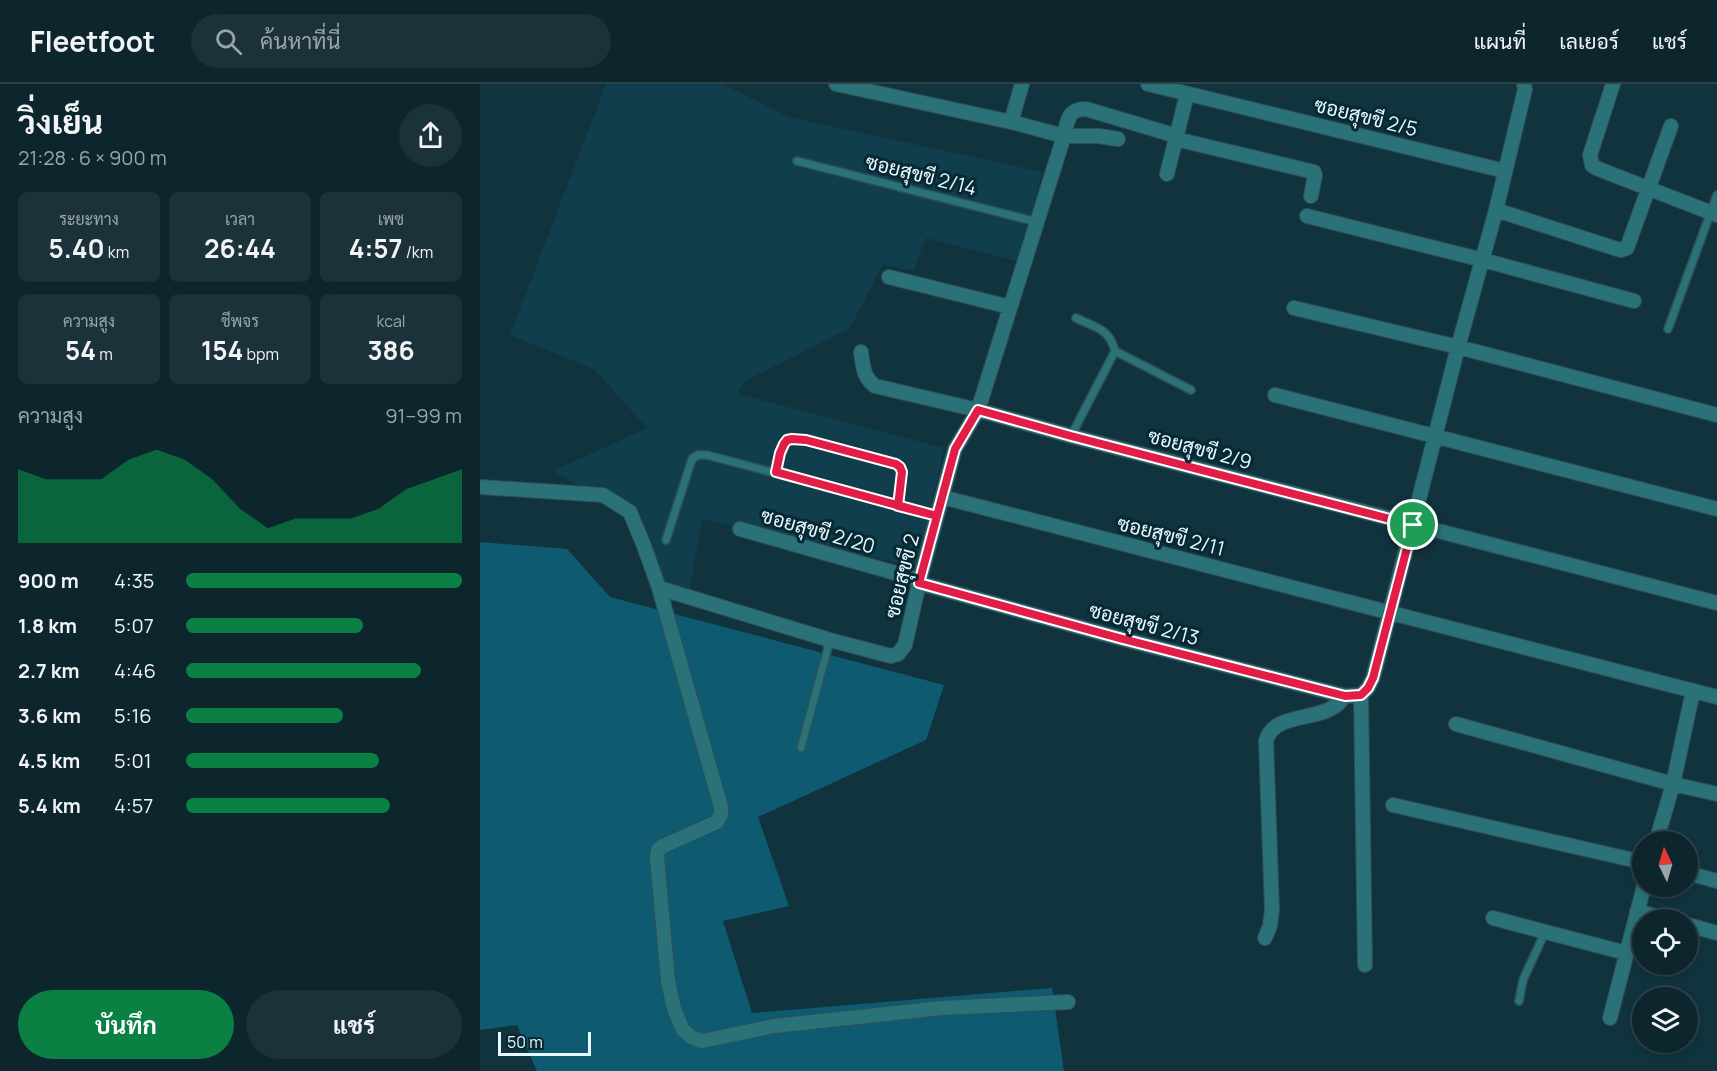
<!DOCTYPE html>
<html lang="th">
<meta charset="utf-8">
<style>
:root{--surface:#0d262e;--page:#1b323a;--text:#f1f3f6;--muted:#9aa5aa;--line:#2d434a;--accent:#0b8043}
body{margin:0;font-family:Manrope,Sarabun,sans-serif;background:var(--page);color:var(--text);height:100vh;display:flex;flex-direction:column;font-size:22px;white-space:nowrap}
*{box-sizing:border-box;margin:0}
p{font-size:20px;color:var(--muted)}
.icon{flex:none;width:33px;height:33px;fill:none;stroke:currentColor;stroke-width:2;stroke-linecap:round;stroke-linejoin:round}
.map{position:relative;flex:1;overflow:hidden}
.sheet{display:flex;flex-direction:column;background:var(--surface);width:480px}
.sheet>*{flex:none}
.needle{width:39px;rotate:355deg}
.controls{position:absolute;left:1152px;top:747px;display:grid;gap:12px}
.controls a{display:grid;place-items:center;width:66px;height:66px;border-radius:50%;background:var(--surface);box-shadow:0 3px 9px #0003,0 0 0 2px var(--line);font-size:30px}
.scale{position:absolute;left:18px;bottom:15px;width:93px;box-sizing:border-box;padding-left:6px;border:3px solid #e9f8fe;border-top:0;font-size:16px;line-height:21px;white-space:nowrap;color:#e9f8fe;-webkit-text-stroke:4px #062934;paint-order:stroke}
.pin{position:absolute;display:grid;place-items:center;width:51px;height:51px;color:#fff;margin:-26px;border:3px solid #fff;border-radius:50%;box-shadow:0 2px 6px #0007}
.round{display:grid;place-items:center;flex:none;width:63px;height:63px;border-radius:32px;background:var(--page)}
.overview{display:flex;align-items:center;justify-content:space-between;height:102px;padding:0 18px}
h1{font-size:33px;font-weight:700;line-height:45px}
.figures{display:grid;grid-template-columns:repeat(3,1fr);gap:9px;height:102px;padding:6px 18px}
.figures div{display:grid;align-content:center;border-radius:9px;background:var(--page);text-align:center}
.figures b{font-size:26px;font-weight:700}
.figures small{font-size:16px;font-weight:400}
.figures p{font-size:16px}
.chart{height:168px;padding:12px 18px}
.chart p{display:flex;justify-content:space-between}
.chart svg{width:100%;height:108px;margin-top:6px;fill:var(--accent);opacity:.7}
.action{display:flex;gap:12px;margin-top:auto;padding:12px 18px}
.action a{flex:1;height:69px;border-radius:36px;background:var(--accent);color:#fff;font-size:24px;font-weight:700;line-height:69px;text-align:center}
.action a+a{background:var(--page);color:var(--text)}
ul{padding:0 18px;list-style:none;font-size:20px}
li{display:grid;grid-template-columns:96px 72px 1fr;align-items:center;height:45px}
li i{height:15px;border-radius:8px;background:var(--accent)}
header{display:flex;align-items:center;gap:36px;box-sizing:border-box;height:84px;padding:0 30px;background:var(--surface);border-bottom:2px solid var(--line)}
header strong{font-size:28px}
nav{display:flex;gap:33px;margin-inline-start:auto;font-size:21px}
.search{width:420px;height:54px;background:var(--page);display:flex;align-items:center;gap:15px;box-sizing:border-box;padding:0 21px;border-radius:33px;color:var(--muted);font-size:22px}
main{display:flex;flex:1;min-height:0}
.map>svg:first-child{display:block}
</style>
<header>
<strong>Fleetfoot</strong>
<div class="search"><svg class="icon" aria-label="search" viewBox="0 0 24 24"><circle cx="10" cy="10" r="6"/><path d="M15 15l6 6"/></svg>ค้นหาที่นี่</div>
<nav><a>แผนที่</a><a>เลเยอร์</a><a>แชร์</a></nav>
</header>
<main>
<section class="sheet">
<div class="overview"><div><h1>วิ่งเย็น</h1><p>21:28 · 6 × 900 m</p></div><a class="round"><svg class="icon" aria-label="share" viewBox="0 0 24 24"><path d="M12 15V3M7 8l5-5 5 5M5 13v7h14v-7"/></svg></a></div>
<div class="figures">
<div><p>ระยะทาง</p><b>5.40<small> km</small></b></div>
<div><p>เวลา</p><b>26:44</b></div>
<div><p>เพซ</p><b>4:57<small> /km</small></b></div>
</div>
<div class="figures">
<div><p>ความสูง</p><b>54<small> m</small></b></div>
<div><p>ชีพจร</p><b>154<small> bpm</small></b></div>
<div><p>kcal</p><b>386</b></div>
</div>
<div class="chart"><p><span>ความสูง</span>91–99 m</p>
<svg viewBox="0 0 160 44" preserveAspectRatio="none"><path d="M0 44V14L10 18L20 18L30 18L40 10L50 6L60 10L70 18L80 30L90 38L100 34L110 34L120 34L130 30L140 22L150 18L160 14V44z"/></svg>
</div>
<ul>
<li><b>900 m</b>4:35<i style="width:100%"></i></li>
<li><b>1.8 km</b>5:07<i style="width:64%"></i></li>
<li><b>2.7 km</b>4:46<i style="width:85%"></i></li>
<li><b>3.6 km</b>5:16<i style="width:57%"></i></li>
<li><b>4.5 km</b>5:01<i style="width:70%"></i></li>
<li><b>5.4 km</b>4:57<i style="width:74%"></i></li>
</ul>
<div class="action"><a>บันทึก</a><a>แชร์</a></div>
</section>
<div class="map">
<svg width="1237" height="987" viewBox="0 0 1237 987">
<rect width="100%" height="100%" fill="#11333e"/>
<path fill="#103e4c" d="M 126,0 L 243,0 L 308,33 L 563,88 L 537,177 L 446,154 L 433,187 L 403,180 L 370,244 L 263,298 L 258,310 L 464,364 L 437,483 L 222,435 L 210,504 L 184,499 L 159,430 L 120,402 L 99,402 L 73,387 L 167,344 L 114,285 L 30,251 Z"/>
<path fill="#0e5a70" d="M 0,458 L 87,465 L 130,513 L 464,601 L 446,656 L 278,733 L 309,822 L 243,837 L 272,929 L 572,904 L 584,987 L 57,987 L 37,941 L 0,946 Z"/>
<g fill="none" stroke-linecap="round" stroke-linejoin="round">
<g stroke="#2f4f59" stroke-width="10">
<path id="lane" d="M 317,77 L 557,138
M 596,234 C 616,244 629,244 635,267
M 1188,245 L 1237,111
M 591,352 L 635,267 L 711,306
M 295,388 L 300,369 L 304,360 L 307,356 L 312,355 L 326,355 L 415,380 L 420,383 L 422,388 L 418,421
M 186,456 L 212,375 L 218,371 L 227,371 L 457,432
M 321,664 L 350,556
M 1039,917 L 1043,896 L 1065,848"/>
</g>
<g stroke="#2f4f59" stroke-width="16">
<path id="street" d="M 356,0 L 531,38
M 668,0 L 1025,87
M 1133,0 L 1110,71 L 1112,81 L 1116,84 L 1237,131
M 638,55 L 619,52 L 584,52 C 588,37 587,25 606,25 L 697,52
M 696,55 L 834,88 L 835,91 L 831,112
M 687,90 L 707,10
M 1016,126 L 1134,164 L 1141,166 L 1147,164 L 1191,42
M 827,132 L 1003,176 L 1154,217
M 409,193 L 530,223
M 814,224 L 978,263 L 1237,331
M 381,268 C 383,282 383,293 395,302 L 498,326 L 591,352 L 1237,519
M 795,311 L 1237,425
M 0,403 L 123,411 L 150,428 L 164,462 L 179,504 L 350,556 L 411,572 L 418,570 L 425,561 L 439,499 L 475,365 L 498,326 L 584,52 L 531,38 L 542,0
M 462,413 L 1237,613
M 260,445 L 440,496
M 439,499 L 639,554 L 865,612 L 881,611
M 179,504 L 241,723 L 241,730 L 237,738 L 183,762 L 178,766 L 177,773 L 188,897 L 194,925 L 203,946 L 211,953 L 222,957 L 294,942 L 462,924 L 588,918
M 976,640 L 1193,700 L 1237,710
M 913,721 L 1162,778
M 1176,758 L 1193,700 L 1213,607
M 1208,789 L 1237,797
M 1157,827 L 1188,836
M 1013,834 L 1146,869
M 1208,841 L 1237,849
M 785,854 L 790,842 L 792,826 L 786,657 C 793,629 835,637 855,622 C 859,620 862,615 865,612
M 885,881 L 881,611 L 888,604 L 893,594 L 978,263 L 1016,126 L 1045,5 L 1044,0
M 1130,934 L 1164,802"/>
</g>
<use href="#lane" stroke="#2a7277" stroke-width="7"/>
<use href="#street" stroke="#2a7277" stroke-width="14"/>
</g>
<g fill="none" stroke-linecap="round" stroke-linejoin="round">
<g stroke="#fff" stroke-width="12">
<path id="route" d="M 933,441 L 591,352 L 498,326 L 475,365 L 457,432 L 296,388 L 300,369 L 304,360 L 307,356 L 312,355 L 326,356 L 416,380 L 420,383 L 422,388 L 418,422 L 457,432 L 439,499 L 639,554 L 865,612 L 881,611 L 888,604 L 893,594 L 933,441"/>
</g>
<use href="#route" stroke="#e11d48" stroke-width="8"/>
</g>
<g text-anchor="middle" stroke-width="6" stroke-linejoin="round" paint-order="stroke">
<g font-size="20" fill="#e9f8fe" stroke="#062934">
<text transform="translate(886 33) rotate(14)" y="7">ซอยสุขขี 2/5</text>
<text transform="translate(441 91) rotate(14)" y="7">ซอยสุขขี 2/14</text>
<text transform="translate(720 365) rotate(15)" y="7">ซอยสุขขี 2/9</text>
<text transform="translate(338 447) rotate(16)" y="7">ซอยสุขขี 2/20</text>
<text transform="translate(691 452) rotate(14)" y="7">ซอยสุขขี 2/11</text>
<text transform="translate(422 492) rotate(-76)" y="7">ซอยสุขขี 2</text>
<text transform="translate(664 540) rotate(15)" y="7">ซอยสุขขี 2/13</text>
</g>
</g>
</svg>
<div class="controls">
<a><svg class="needle" viewBox="-14 -14 28 28"><path d="M0-13l5 13h-10z" fill="#e53935"/><path d="M0 13l5-13h-10z" fill="#9aa5aa"/></svg></a>
<a><svg class="icon" aria-label="locate" viewBox="0 0 24 24"><circle cx="12" cy="12" r="6"/><path d="M12 2v4M12 18v4M2 12h4M18 12h4"/></svg></a>
<a><svg class="icon" aria-label="layers" viewBox="0 0 24 24"><path d="M12 4l9 5-9 5-9-5zM3 14l9 5 9-5"/></svg></a>
</div>
<div class="scale">50 m</div>
<div class="pin" style="left:933px;top:441px;background:#1e9e55"><svg class="icon" aria-label="arrive" viewBox="0 0 24 24"><path d="M6 21V4h12l-3 4 3 4H6"/></svg></div>
</div>
</main>
